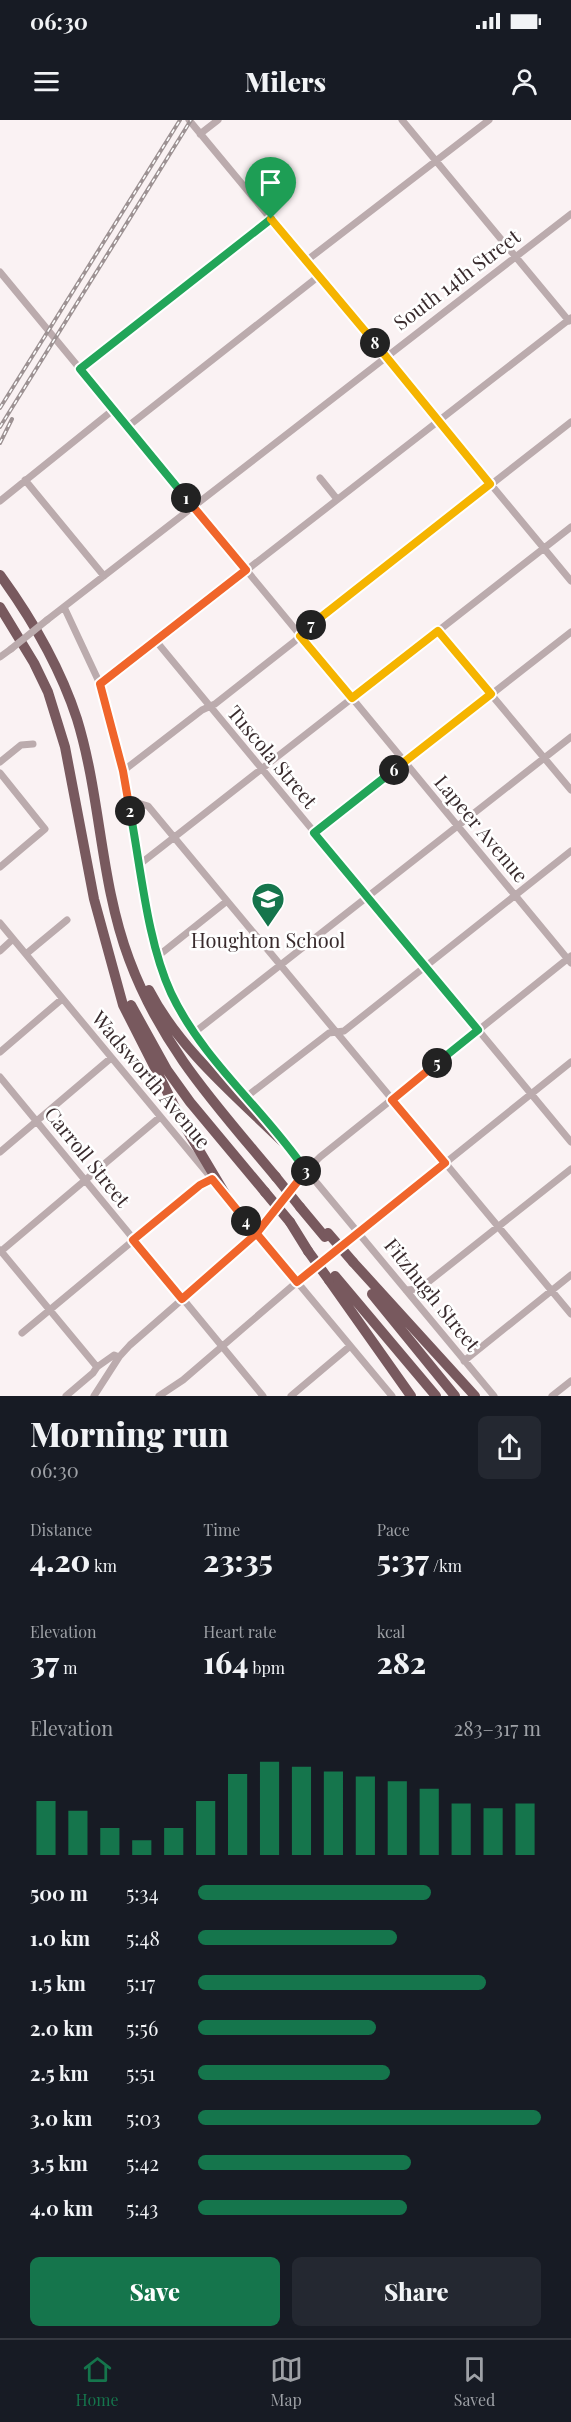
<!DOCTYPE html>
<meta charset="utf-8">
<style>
:root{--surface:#171b24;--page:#242831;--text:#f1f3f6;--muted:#9ea1a6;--line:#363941;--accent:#15754c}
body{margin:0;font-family:"Playfair Display",serif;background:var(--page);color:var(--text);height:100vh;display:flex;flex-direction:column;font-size:22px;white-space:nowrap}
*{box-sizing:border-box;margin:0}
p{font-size:20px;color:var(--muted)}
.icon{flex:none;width:33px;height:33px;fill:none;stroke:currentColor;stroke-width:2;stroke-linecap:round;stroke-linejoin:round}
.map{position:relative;height:1276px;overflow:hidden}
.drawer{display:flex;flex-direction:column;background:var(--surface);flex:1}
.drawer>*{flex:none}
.pin{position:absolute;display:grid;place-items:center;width:51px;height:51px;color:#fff;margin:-62px -26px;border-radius:50% 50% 50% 0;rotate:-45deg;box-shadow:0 0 6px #0007}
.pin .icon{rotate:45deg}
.km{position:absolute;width:30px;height:30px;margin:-15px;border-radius:50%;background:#222;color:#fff;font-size:16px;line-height:30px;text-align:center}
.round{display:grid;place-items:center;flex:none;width:63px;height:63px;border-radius:9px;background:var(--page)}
.summary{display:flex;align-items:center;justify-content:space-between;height:102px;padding:0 30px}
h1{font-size:33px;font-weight:800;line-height:45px}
.stats{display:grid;grid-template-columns:repeat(3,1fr);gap:9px;height:102px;padding:6px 30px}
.stats div{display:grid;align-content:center}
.stats b{font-size:30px;font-weight:800}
.stats small{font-size:16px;font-weight:400}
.stats p{font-size:16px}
.chart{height:168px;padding:12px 30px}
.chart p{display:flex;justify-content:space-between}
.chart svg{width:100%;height:108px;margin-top:6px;stroke:var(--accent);stroke-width:6}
.cta{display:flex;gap:12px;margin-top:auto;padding:12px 30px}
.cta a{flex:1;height:69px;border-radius:9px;background:var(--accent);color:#fff;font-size:24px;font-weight:800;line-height:69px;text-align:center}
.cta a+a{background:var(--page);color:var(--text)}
ul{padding:0 30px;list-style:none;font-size:20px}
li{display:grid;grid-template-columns:96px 72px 1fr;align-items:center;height:45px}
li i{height:15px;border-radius:8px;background:var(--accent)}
.status{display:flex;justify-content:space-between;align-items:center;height:42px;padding:0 30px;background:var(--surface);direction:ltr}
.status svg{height:16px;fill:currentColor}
header{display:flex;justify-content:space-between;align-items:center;height:78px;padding:0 30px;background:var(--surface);font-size:27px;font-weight:800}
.tabs{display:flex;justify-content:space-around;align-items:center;height:84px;border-top:2px solid var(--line);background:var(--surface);font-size:16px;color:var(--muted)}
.tabs a{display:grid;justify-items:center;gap:3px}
.tabs .selected{color:var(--accent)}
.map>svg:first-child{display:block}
</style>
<div class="status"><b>06:30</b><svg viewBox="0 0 49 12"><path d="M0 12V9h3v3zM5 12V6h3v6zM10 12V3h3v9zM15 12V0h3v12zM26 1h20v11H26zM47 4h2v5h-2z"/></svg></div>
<header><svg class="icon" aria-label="menu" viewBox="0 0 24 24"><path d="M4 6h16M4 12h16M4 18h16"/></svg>Milers<svg class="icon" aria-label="person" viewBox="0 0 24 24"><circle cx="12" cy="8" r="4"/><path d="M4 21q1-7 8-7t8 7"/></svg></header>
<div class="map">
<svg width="571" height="1276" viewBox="0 0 571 1276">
<rect width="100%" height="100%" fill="#faf2f3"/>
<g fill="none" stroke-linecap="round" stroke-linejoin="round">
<path stroke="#bbabad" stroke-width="7" d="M 189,0 L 571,461
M 402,0 L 569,201
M 200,14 L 218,0
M 306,141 L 489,0
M 0,152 L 571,843
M 80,249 L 271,99
M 127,307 L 319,156
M 320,358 L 337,379
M 25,360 L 104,456
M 0,381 L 113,290
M 64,487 L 100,564 L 123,651 L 152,813 L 163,852 L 184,896 L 203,925 L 262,996
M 47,500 L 571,94
M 438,511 L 571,670
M 156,521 L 571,1022
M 0,537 L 11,529
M 100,564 L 571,198
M 0,642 L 21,625 L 33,624
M 123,651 L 202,590 L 215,584 L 295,521 L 305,510 L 571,302
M 0,653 L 45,709 L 0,747
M 128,680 L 148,686 L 571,1194
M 314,713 L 571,512
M 140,744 L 571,407
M 0,803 L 213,1060
M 0,831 L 13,819
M 26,834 L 67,800
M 158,836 L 227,781
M 195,912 L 571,617
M 0,932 L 62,879
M 0,957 L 263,1276
M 246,977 L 329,913 L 344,911 L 571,731
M 282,1021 L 494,1276
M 0,1032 L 111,938
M 229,1080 L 392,1276
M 0,1130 L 97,1247 L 114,1235 L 119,1237
M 0,1132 L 160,997
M 406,1170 L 419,1169 L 427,1163 L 571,1049
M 22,1213 L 200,1065 L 212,1059
M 464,1241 L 571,1155
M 66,1276 L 93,1253 L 97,1247
M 94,1276 L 119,1237 L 130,1225 L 257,1114 L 306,1051 L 320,1037 L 571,836
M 159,1276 L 183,1260 L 297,1162 L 571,942
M 291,1276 L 349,1227
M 552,1276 L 571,1261"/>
<path stroke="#78595e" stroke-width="10" d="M 0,455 C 32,499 60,547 77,599 C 101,677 100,762 129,839 C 162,928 217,986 276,1057
M 0,487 L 34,543 L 48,572 L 65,627 L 94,779 L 123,885 L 184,1005 L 230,1082
M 149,870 C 180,930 235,975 283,1022
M 131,885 L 167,950 L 190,982 L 265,1072
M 300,1087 L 325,1117
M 290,1102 L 308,1131
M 353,1142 L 475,1276
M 335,1156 L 436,1276
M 329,1160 L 411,1276
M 372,1174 L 455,1276"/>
<g stroke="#9d9293" stroke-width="4">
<path id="rail" d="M 0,288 L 180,0
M 0,307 L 191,0
M 0,323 L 12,299"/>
</g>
<use href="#rail" stroke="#fff" stroke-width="1.5" stroke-dasharray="4.5" stroke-linecap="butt"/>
<path stroke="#bbabad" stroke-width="7" d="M 11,529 L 47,500"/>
<path stroke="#78595e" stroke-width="10" d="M 276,1057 L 300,1087
M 265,1072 L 290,1102
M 328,1113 L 353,1142
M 308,1131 L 329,1160"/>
</g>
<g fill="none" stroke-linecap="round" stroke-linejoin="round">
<g stroke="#fff" stroke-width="12">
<path id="split-1" d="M 186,378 L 80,249 L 271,99"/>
</g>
<g stroke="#fff" stroke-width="12">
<path id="split-2" d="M 130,691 L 123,651 L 100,564 L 246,450 L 186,378"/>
</g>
<g stroke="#fff" stroke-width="12">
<path id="split-3" d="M 130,691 C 141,748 147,821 171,873 C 203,941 265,990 306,1051"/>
</g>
<g stroke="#fff" stroke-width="12">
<path id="split-4" d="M 246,1101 L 212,1059 L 200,1065 L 133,1120 L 182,1179 L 256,1114 L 306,1051"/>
</g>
<g stroke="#fff" stroke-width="12">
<path id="split-5" d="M 246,1101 L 297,1162 L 445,1043 L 392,980 L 437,943"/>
</g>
<g stroke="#fff" stroke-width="12">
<path id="split-6" d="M 394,650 L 314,713 L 478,910 L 437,943"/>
</g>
<g stroke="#fff" stroke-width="12">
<path id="split-7" d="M 311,505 L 300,516 L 352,578 L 438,511 L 491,574 L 394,650"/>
</g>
<g stroke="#fff" stroke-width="12">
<path id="split-8" d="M 311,505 L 490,364 L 375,223"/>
</g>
<g stroke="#fff" stroke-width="12">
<path id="split-9" d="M 271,99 L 375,223"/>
</g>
<use href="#split-1" stroke="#22a559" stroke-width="8"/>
<use href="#split-2" stroke="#f0652b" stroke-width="8"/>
<use href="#split-3" stroke="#22a559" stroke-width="8"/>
<use href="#split-4" stroke="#f0652b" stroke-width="8"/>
<use href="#split-5" stroke="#f0652b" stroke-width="8"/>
<use href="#split-6" stroke="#22a559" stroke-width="8"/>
<use href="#split-7" stroke="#f5b400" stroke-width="8"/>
<use href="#split-8" stroke="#f5b400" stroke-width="8"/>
<use href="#split-9" stroke="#f5b400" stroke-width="8"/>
</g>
<defs>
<g id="school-pin" transform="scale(1.725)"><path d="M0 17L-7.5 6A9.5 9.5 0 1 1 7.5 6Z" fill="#15754c" stroke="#fff"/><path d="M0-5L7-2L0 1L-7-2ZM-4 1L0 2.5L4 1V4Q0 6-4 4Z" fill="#fff"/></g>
</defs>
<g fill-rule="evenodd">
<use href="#school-pin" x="268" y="779"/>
</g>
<g text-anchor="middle" stroke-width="5" stroke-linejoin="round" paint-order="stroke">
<g font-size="20" fill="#392b2d" stroke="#fff">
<text transform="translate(457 160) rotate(-37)" y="7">South 14th Street</text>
<text transform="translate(272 637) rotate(50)" y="7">Tuscola Street</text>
<text transform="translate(481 709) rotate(50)" y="7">Lapeer Avenue</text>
<text transform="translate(151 960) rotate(50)" y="7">Wadsworth Avenue</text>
<text transform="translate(87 1037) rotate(51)" y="7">Carroll Street</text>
<text transform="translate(432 1175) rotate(51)" y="7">Fitzhugh Street</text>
</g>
<g font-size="20" fill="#392b2d" stroke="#fff">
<text x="268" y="828">Houghton School</text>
</g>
</g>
</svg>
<div class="pin" style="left:271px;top:99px;background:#1e9e55"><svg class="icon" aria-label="arrive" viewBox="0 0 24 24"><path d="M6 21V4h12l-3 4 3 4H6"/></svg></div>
<b class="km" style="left:186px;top:378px">1</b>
<b class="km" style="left:130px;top:691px">2</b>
<b class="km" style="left:306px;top:1051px">3</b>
<b class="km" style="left:246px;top:1101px">4</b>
<b class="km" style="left:437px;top:943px">5</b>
<b class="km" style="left:394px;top:650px">6</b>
<b class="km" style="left:311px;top:505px">7</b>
<b class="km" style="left:375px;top:223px">8</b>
</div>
<section class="drawer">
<div class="summary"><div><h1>Morning run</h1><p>06:30</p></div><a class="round"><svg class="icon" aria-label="share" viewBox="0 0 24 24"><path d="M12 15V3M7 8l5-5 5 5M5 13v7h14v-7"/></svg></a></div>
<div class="stats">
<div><p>Distance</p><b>4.20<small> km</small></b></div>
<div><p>Time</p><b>23:35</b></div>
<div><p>Pace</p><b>5:37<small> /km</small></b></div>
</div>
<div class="stats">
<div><p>Elevation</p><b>37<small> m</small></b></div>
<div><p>Heart rate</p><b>164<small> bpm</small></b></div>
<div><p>kcal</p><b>282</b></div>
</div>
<div class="chart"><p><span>Elevation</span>283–317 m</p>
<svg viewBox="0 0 160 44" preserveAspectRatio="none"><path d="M5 44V22M15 44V26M25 44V33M35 44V38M45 44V33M55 44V22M65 44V11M75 44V6M85 44V8M95 44V10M105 44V12M115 44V14M125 44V17M135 44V23M145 44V25M155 44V23"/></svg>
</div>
<ul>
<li><b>500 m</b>5:34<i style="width:68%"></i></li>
<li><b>1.0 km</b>5:48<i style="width:58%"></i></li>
<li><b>1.5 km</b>5:17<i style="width:84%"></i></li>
<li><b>2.0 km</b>5:56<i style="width:52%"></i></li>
<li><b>2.5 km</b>5:51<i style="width:56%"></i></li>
<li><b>3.0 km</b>5:03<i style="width:100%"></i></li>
<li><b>3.5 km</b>5:42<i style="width:62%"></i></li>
<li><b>4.0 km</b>5:43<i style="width:61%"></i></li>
</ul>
<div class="cta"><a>Save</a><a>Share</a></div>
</section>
<nav class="tabs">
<a class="selected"><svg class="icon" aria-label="home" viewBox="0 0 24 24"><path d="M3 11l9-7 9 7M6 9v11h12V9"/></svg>Home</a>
<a><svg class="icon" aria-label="map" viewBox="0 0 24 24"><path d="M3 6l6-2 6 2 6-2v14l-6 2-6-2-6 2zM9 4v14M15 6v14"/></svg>Map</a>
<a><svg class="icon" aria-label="saved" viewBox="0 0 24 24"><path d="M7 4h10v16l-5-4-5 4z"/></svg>Saved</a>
</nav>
